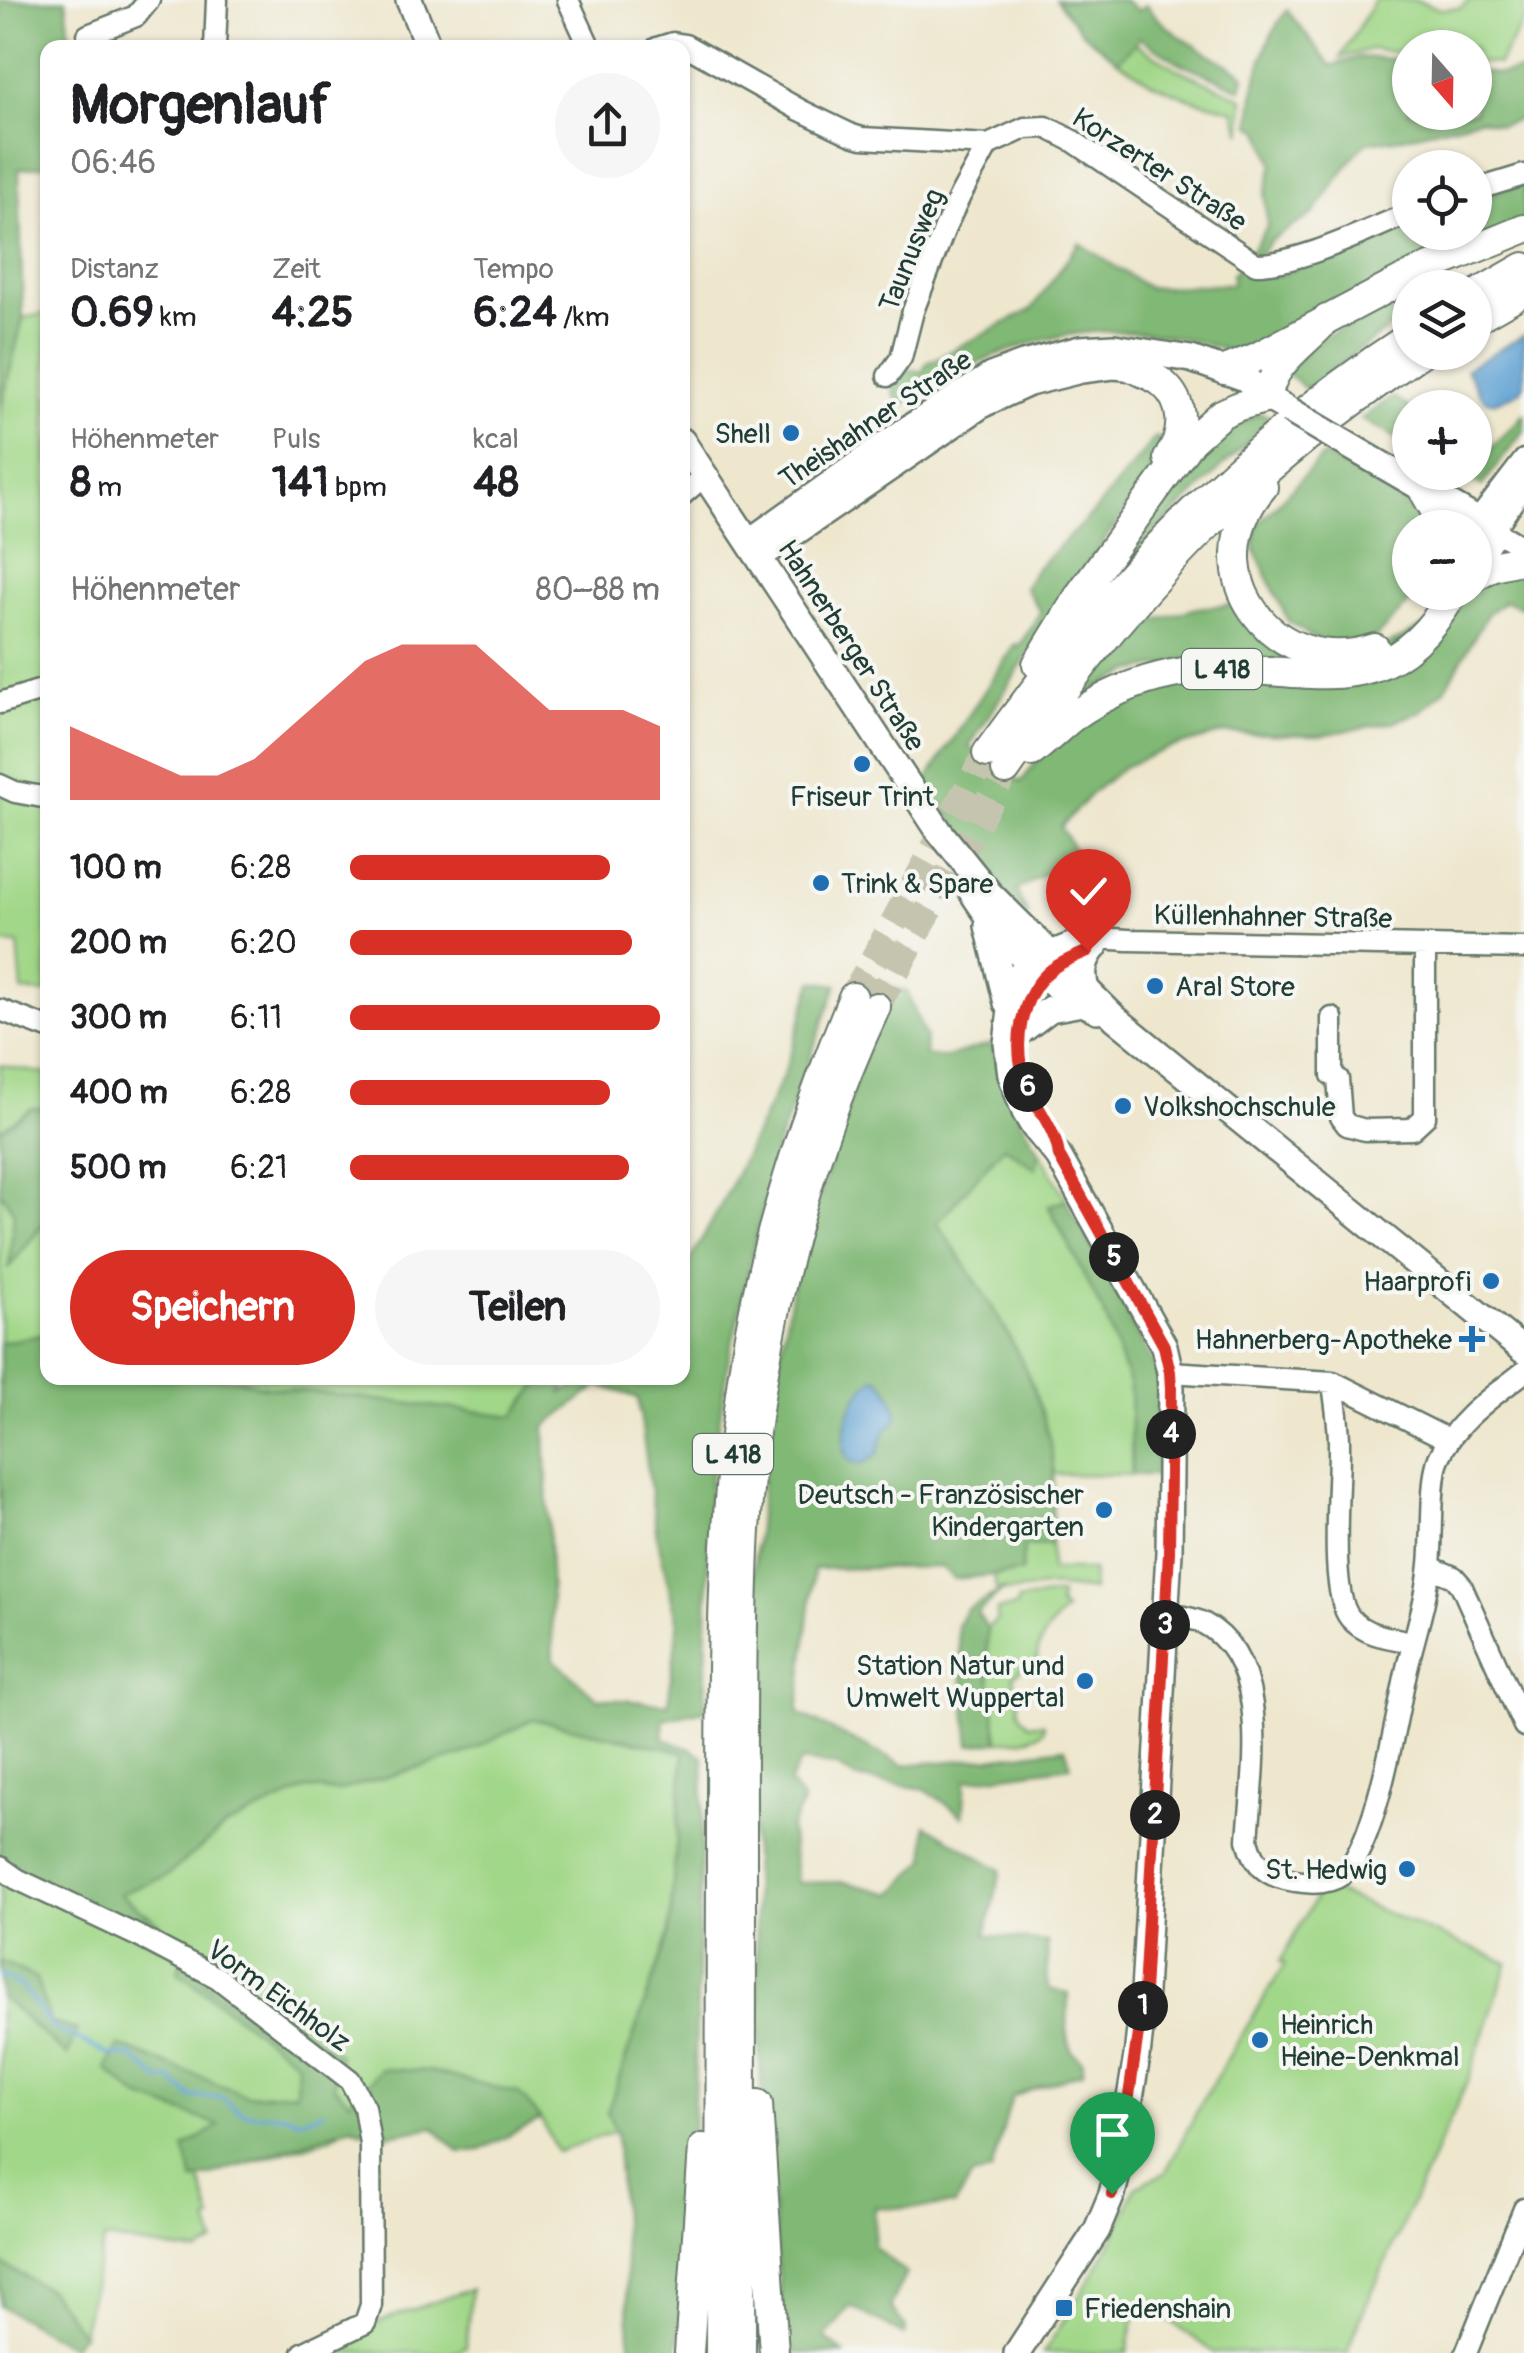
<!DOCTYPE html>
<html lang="de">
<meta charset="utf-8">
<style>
:root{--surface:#fff;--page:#f6f6f6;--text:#202124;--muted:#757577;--accent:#d93025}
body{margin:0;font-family:Pangolin,sans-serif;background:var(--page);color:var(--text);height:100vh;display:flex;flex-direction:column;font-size:38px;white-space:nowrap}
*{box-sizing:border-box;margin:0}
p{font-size:32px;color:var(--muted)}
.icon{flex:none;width:55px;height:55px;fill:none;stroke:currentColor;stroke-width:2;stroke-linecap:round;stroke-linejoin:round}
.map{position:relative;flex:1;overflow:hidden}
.details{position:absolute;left:40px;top:40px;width:650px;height:1345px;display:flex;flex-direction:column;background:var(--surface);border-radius:20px;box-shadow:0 2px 8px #0004}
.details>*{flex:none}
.needle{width:65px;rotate:160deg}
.buttons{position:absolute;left:1392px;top:30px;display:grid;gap:20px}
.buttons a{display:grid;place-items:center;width:100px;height:100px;border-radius:50%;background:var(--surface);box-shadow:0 2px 8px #0004;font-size:50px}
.pin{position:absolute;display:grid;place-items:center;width:85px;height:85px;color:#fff;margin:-102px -42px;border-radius:50% 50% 50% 0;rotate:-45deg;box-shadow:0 0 10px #0007}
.pin .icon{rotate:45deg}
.km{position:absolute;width:50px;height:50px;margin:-25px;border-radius:50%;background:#222;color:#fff;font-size:28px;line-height:50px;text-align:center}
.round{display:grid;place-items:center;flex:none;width:105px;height:105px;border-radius:52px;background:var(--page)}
.headline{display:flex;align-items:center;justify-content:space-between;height:170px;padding:0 30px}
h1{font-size:55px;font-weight:800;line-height:75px}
.figures{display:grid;grid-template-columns:repeat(3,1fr);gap:15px;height:170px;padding:10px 30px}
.figures div{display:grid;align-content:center}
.figures b{font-size:42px;font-weight:800}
.figures small{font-size:28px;font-weight:400}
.figures p{font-size:28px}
.chart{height:280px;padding:20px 30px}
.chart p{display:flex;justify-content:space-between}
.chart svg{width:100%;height:180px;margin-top:10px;fill:var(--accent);opacity:.7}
.cta{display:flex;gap:20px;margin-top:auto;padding:20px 30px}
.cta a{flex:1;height:115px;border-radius:60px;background:var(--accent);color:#fff;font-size:40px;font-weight:800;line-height:115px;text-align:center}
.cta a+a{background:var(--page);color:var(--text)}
ul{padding:0 30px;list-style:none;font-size:32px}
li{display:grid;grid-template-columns:160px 120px 1fr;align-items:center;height:75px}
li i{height:25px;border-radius:12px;background:var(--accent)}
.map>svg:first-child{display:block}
</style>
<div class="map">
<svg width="1524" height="2353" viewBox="0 0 1524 2353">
<rect width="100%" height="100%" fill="#f6f6f2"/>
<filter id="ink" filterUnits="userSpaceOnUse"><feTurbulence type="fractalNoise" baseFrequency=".01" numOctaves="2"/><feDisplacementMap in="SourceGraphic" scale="20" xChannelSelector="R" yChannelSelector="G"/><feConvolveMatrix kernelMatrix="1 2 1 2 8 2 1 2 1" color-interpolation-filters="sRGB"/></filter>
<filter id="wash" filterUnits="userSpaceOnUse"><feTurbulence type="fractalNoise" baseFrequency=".0048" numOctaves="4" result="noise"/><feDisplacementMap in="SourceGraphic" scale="40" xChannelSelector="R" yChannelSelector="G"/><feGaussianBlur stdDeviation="2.25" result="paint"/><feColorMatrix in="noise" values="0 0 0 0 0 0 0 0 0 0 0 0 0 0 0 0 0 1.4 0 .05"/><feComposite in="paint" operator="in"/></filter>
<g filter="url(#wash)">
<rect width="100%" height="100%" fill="#eee7ce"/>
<path fill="#a1d788" stroke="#608a5e" stroke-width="2.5" d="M 1375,0 L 1415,0 L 1440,9 L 1460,8 L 1469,0 L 1524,0 L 1524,21 L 1498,64 L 1475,62 L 1475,48 L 1410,48 L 1410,54 L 1371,49 L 1340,58 Z
M 1135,43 L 1175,68 L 1243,98 L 1242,133 L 1234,110 L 1191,99 L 1152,83 L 1118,61 Z
M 47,313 L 47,993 L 22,991 L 18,944 L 0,943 L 0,411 L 23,318 Z
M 0,1065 L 46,1074 L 45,1097 L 41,1113 L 0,1138 Z
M 1004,1146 L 1034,1167 L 1040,1152 L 1066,1199 L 1049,1207 L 1106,1318 L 1130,1386 L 1132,1475 L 1053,1474 C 1046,1378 988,1299 937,1223 Z
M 0,1191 L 14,1212 L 11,1265 L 40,1228 L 48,1224 L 47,1334 L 0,1343 Z
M 234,1378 L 543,1378 L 515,1416 L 259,1386 Z
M 1051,1544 L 1051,1570 L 1093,1570 L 1092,1590 C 1081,1590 1071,1588 1060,1587 C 1038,1584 1019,1596 996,1589 L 994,1575 L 1021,1572 L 1024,1546 Z
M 1060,1594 L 1059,1606 L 1065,1611 C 1048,1627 1035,1643 1037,1667 L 1024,1667 L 1013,1676 L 1016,1687 L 1020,1694 C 1017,1707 1017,1715 1029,1724 L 1044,1724 L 1043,1731 C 1030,1741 1014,1741 998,1741 L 987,1661 L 987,1628 L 997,1620 L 997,1610 L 1016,1607 L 1017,1601 Z
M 533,1719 L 684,1752 L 669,1933 L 607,2113 L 616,2131 L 557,2152 L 541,2119 L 519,2093 L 429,2071 L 330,2138 L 200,2178 L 212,2220 L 208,2221 L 215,2243 L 198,2253 L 104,2239 L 82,2334 L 49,2290 L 0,2263 L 0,1996 L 66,2055 L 0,1987 L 0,1874 L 161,1925 L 119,1894 L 168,1875 L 225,1827 L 306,1789 L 337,1791 L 463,1755 Z
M 1320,1889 L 1328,1889 L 1508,1963 L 1468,2080 L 1354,2332 L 1348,2353 L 1214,2353 L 1167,2318 L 1136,2311 L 1127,2353 L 1043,2353 C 1078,2299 1113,2248 1135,2187 L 1165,2173 L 1206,2094 L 1285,1964 L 1280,1962 Z
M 471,2289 L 466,2347 L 453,2353 L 314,2353 L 386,2319 Z"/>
<path fill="#80b874" stroke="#507a54" stroke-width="2.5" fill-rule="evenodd" d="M 0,0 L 66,0 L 71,47 L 48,48 L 47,165 L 19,169 L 23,318 L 0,411 Z
M 1056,0 L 1124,0 L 1138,11 L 1146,5 C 1168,35 1209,53 1241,72 L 1244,76 L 1241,89 L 1178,62 L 1140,38 L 1118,61 L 1081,31 Z
M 1287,10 L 1331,66 L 1359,57 L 1410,60 L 1410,112 L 1475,112 L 1475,71 L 1499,74 L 1524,71 L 1524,118 L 1501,125 L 1480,119 L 1395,139 L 1368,142 L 1360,148 L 1313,214 L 1270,241 L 1257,259 L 1250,253 L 1267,227 L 1265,196 L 1273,164 L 1261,130 L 1251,125 C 1253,85 1262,42 1287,10 Z
M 1524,184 L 1524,223 L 1244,357 C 1110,306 1015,334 898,407 L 893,387 C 905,373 900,366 923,372 L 926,364 L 1032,309 L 1079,243 L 1148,288 L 1232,284 L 1232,274 L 1239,268 L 1253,274 L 1277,276 L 1410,221 L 1410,232 L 1475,232 L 1475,198 Z
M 1410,294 L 1410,313 L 1306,389 L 1285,373 L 1319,340 Z
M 1392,397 L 1410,408 L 1410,446 L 1361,419 Z
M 1260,413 L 1272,418 L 1107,579 C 1148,520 1192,443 1260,413 Z
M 1524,414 L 1524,430 L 1482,486 L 1458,473 L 1475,472 L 1475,450 L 1484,455 Z
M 1156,437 L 1170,446 L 1066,595 L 969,747 L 1021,782 L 1045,750 L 1090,713 L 1184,678 L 1318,681 L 1454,611 L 1470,593 L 1475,592 L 1475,587 L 1524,567 L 1524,608 L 1505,601 L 1488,613 L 1445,689 L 1420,712 L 1393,722 L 1321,735 L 1225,733 L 1169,748 L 1123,767 L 1091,794 L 1061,827 L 1076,854 L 1016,891 L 1029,916 L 994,883 L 926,781 L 1015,644 L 1019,646 L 1041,612 L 1025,588 L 1035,570 L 1094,512 Z
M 1324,455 L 1396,496 L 1427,527 L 1410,528 L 1410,592 L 1419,593 L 1376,637 L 1359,644 L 1318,641 L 1288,621 L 1254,548 L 1256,526 Z
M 1236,604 L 1259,638 L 1299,664 L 1209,655 L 1130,672 L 1077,697 L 1139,625 L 1197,608 Z
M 813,981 L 837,985 L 777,1146 L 728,1362 L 710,1484 L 705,1710 L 663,1719 L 664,1739 L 692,1749 L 704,1758 L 692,2167 L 677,2353 L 631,2353 L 616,2131 L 607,2113 L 669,1933 L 684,1752 L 533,1719 L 463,1755 L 337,1791 L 306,1789 L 225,1827 L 168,1875 L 120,1894 L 161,1925 L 163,1947 L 0,1874 L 0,1343 L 47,1334 L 48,1378 L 234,1378 L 259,1386 L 514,1416 L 543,1378 L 567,1378 L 562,1393 L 589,1378 L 682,1378 L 683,1273 L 720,1207 L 784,1074 ZM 599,1385 L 638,1398 L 657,1537 L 678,1624 L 668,1704 L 597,1698 L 553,1659 L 545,1427 Z
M 886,984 L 907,992 L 926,1039 L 925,1055 L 945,1058 L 991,1044 L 1017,1112 L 1040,1152 L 1035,1168 L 1004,1146 L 937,1223 C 984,1293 1031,1359 1050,1443 C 1057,1475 1052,1512 1051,1544 L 1024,1546 L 1021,1572 L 954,1579 L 942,1567 L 814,1569 L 798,1713 L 903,1765 L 990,1758 L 1065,1748 L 1071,1766 L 966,1780 L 963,1816 L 925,1789 L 855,1778 L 837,1766 L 801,1761 L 789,1783 L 803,1801 L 790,1829 L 797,1883 L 844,1882 L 893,1894 L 926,1859 L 926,1825 L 1001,1870 L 986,1935 L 1047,1942 L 1048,1989 L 1068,1993 L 1067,2035 L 1071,2050 L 1083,2062 L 1082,2072 L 1012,2097 L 991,2172 L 972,2177 L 955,2205 L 915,2208 L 875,2207 L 874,2247 L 906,2273 L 890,2306 L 906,2328 L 904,2335 L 850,2306 L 825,2338 L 844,2353 L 786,2353 L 761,2082 L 749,1738 L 752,1586 L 769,1414 L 793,1283 Z
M 32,1108 L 47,1109 L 47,1224 L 40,1228 L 9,1267 L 14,1212 L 0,1191 L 0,1130 Z
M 1066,1199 L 1159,1374 L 1156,1475 L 1132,1475 L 1130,1386 L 1106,1318 L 1049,1206 Z
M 1005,1588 L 977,1613 L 987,1628 L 987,1661 L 998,1741 L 970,1745 L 957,1626 L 966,1610 Z
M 186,1939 L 205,1953 L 206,1983 L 258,2023 L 283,2016 L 339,2054 L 334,2086 L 349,2101 L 361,2093 L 380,2069 L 429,2071 L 519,2093 L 541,2119 L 480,2150 L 459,2152 L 434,2127 L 376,2137 L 352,2126 L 194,2181 L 184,2148 L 219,2125 L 138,2097 L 106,2069 L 118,2045 L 246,2095 L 296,2092 L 297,2062 L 178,1972 Z
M 0,1961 L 36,1978 L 50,2022 L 77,2030 L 67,2056 L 0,1996 Z
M 0,2263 L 49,2290 L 82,2334 L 72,2346 L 0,2306 Z"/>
<path fill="#5fa1d3" stroke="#3f6f84" stroke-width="2.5" d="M 1524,335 L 1524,383 L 1521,390 C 1482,411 1486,404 1466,369 Z
M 877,1377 C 889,1387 898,1404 897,1419 L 884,1433 L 878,1454 C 828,1494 839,1397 877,1377 Z"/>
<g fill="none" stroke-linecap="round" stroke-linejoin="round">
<path stroke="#5fa1d3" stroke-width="4" d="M 0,1975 L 22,1986 L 51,2026 L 109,2055 L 131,2056 L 160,2080 L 171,2079 L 179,2088 L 183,2089 L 191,2097 L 221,2097 C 254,2129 265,2104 299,2120 L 323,2112"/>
</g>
</g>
<g filter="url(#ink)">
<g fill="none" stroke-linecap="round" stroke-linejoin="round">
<path stroke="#c5c5af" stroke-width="28" stroke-dasharray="28 14" stroke-linecap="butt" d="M 853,997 L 987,753
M 876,1007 L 1006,770"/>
<g stroke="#67786a" stroke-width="25">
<path id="minor" d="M 568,0 L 590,48
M 88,35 L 136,16 L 149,0
M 215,48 L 217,0
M 657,48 L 673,43 L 685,45 L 800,110 L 852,135 L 862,138 L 988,145 L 1025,128 L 1046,127 L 1073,141 L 1256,264 C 1300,264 1367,230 1410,213
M 1475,190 L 1524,175
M 888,376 L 901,358 L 913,311 L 945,228 L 960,196 L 988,145
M 1524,485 L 1494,530 L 1524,548
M 682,495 L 705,475
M 1478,520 L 1524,460
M 0,703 L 48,688
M 0,785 L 15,792 L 48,798
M 1049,953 C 1081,936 1095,938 1130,940 L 1524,948
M 1089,991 C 1084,974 1085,961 1097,948
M 0,1010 L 48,1028
M 1332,1018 L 1332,1075 L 1338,1079 L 1341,1117 L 1347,1125 L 1365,1130 L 1412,1129 L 1425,1117 L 1425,946
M 1170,1372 L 1333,1382 L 1449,1440
M 1333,1382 C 1335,1402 1339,1423 1339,1443 C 1340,1481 1328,1592 1350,1618 C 1365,1636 1392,1638 1413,1642
M 1430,1567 L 1454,1577 L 1461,1585 L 1524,1726
M 1165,1614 C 1177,1616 1192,1617 1203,1623 C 1274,1660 1252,1776 1248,1840 C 1255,1867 1268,1877 1295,1881 C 1312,1884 1334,1884 1346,1871 C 1378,1836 1396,1717 1407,1668 C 1415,1634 1427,1599 1430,1564 C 1433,1539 1430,1478 1439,1458 C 1455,1421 1493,1396 1524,1372
M 0,1867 L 17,1879 L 140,1937 L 218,1978 L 350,2080 L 364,2107 L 370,2143 L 371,2305 L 365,2323 L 303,2353
M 1466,2353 L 1524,2209"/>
</g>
<g stroke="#67786a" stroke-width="30">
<path id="major" d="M 409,0 L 429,48
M 1336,438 L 1494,530
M 682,441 L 939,831 L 989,893 L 1115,1018 L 1524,1351
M 749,542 L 909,428 L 991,376 L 1023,364 L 1080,349 L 1114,347 L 1191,359 L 1245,378 L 1268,398 L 1284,407
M 759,557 L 983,404 L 1029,383 L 1081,370 L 1113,366 L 1150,369
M 972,892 C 1006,944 1039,983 1097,1010
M 988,926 L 1007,1003
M 1021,1031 L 1050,1009 L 1082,1003
M 1017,2353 L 1097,2230 L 1112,2194 L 1117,2174 L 1137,2057 L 1144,1992 L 1169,1552 L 1171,1389 L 1170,1372 L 1164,1346 L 1059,1157 L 1034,1127 L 1025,1112 L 1011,1075 L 1007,1043 L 1014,985 L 1023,971 L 1049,953"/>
</g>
<g stroke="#67786a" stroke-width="32">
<path id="highway" d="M 1475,295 L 1524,267
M 1475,319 L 1524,291
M 1131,367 C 1141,372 1153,376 1161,382 C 1186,402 1185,434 1168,458
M 1224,370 L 1257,357 L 1418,272 L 1524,229
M 1263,487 C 1192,570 1272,682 1375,648
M 1422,488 L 1445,528
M 1475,557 L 1494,530
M 1475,576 L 1493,566 L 1524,559
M 1037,664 L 1080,594 L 1191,441 L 1221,414 L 1239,406 L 1268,398 C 1270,363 1306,344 1327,319
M 1032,752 C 1046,741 1059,728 1073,717 C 1102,696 1137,681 1172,674 C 1288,650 1377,726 1454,592
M 987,753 C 1104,591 1241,445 1410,336
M 1006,770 C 1070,678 1139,590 1220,513 C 1282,453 1351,401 1422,352
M 758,2104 L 774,2353
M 689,2353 L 703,2148
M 720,2353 C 720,2182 721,2011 721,1840 C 721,1672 720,1501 749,1335 C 770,1219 808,1106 853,997
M 741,2353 C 742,2184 742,2014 742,1845 C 742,1747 741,1648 745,1550 C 753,1366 798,1174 876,1007"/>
</g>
<use href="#minor" stroke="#fff" stroke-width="20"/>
<use href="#major" stroke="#fff" stroke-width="25"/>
<use href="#highway" stroke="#fff" stroke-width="28"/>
<g stroke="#67786a" stroke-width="30" stroke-linecap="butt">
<path id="major-bridge" d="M 1289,410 L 1336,438"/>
</g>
<use href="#major-bridge" stroke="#fff" stroke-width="25"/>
</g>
</g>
<g fill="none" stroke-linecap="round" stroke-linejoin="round" filter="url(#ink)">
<g stroke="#fff" stroke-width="20">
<path id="route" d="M 1088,951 C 1076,956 1063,961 1052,969 C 1020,994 1011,1048 1027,1085 C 1037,1109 1056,1130 1059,1156 L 1164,1346 L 1170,1372 L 1171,1389 L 1169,1552 L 1144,1992 L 1121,2151 L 1112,2194"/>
</g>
<use href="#route" stroke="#d93025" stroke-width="12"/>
</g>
<g fill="#1f6fb2" stroke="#f6f6f2" stroke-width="4">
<circle cx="791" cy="433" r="10"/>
<circle cx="862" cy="764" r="10"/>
<circle cx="821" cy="883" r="10"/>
<circle cx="1155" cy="986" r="10"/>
<circle cx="1123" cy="1106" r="10"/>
<circle cx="1491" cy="1281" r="10"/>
<path d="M1467 1324h10v10h10v10h-10v10h-10v-10h-10v-10h10z"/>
<circle cx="1104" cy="1510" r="10"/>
<circle cx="1085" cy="1681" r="10"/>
<circle cx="1407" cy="1869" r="10"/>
<circle cx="1260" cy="2040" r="10"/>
<rect x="1054" y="2298" width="20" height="20" rx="5"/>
</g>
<g text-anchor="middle" stroke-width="8" stroke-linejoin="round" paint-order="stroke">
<g fill="#f6f6f2" stroke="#60746d" stroke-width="2.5">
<rect x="1182" y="649" width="80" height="40" rx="8"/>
<rect x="693" y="1434" width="80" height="40" rx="8"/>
</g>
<g font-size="25" font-weight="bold" fill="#1f3d34">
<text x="1222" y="678">L 418</text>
<text x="733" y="1463">L 418</text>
</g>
<g font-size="28" fill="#1f3d34" stroke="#f6f6f2">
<text transform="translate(1160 169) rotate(33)" y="10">Korzerter Straße</text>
<text transform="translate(911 250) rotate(-68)" y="10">Taunusweg</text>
<text transform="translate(875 419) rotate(-34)" y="10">Theishahner Straße</text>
<text transform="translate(852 645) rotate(57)" y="10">Hahnerberger Straße</text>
<text transform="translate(1273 916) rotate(1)" y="10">Küllenhahner Straße</text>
<text transform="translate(279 1995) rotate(36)" y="10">Vorm Eichholz</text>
</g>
<g font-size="28" fill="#1f3d34" stroke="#f6f6f2" text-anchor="end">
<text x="771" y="443">Shell</text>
<text x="862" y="806" text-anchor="middle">Friseur Trint</text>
<text x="841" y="893" text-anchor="start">Trink &amp; Spare</text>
<text x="1175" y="996" text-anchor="start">Aral Store</text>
<text x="1143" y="1116" text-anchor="start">Volkshochschule</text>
<text x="1471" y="1291">Haarprofi</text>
<text x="1452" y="1349">Hahnerberg-Apotheke</text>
<text x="1084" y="1504">Deutsch - Französischer<tspan x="1084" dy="32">Kindergarten</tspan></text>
<text x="1065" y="1675">Station Natur und<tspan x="1065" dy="32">Umwelt Wuppertal</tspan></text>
<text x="1387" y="1879">St. Hedwig</text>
<text x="1280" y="2034" text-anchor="start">Heinrich<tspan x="1280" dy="32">Heine-Denkmal</tspan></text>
<text x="1084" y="2318" text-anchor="start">Friedenshain</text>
</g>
</g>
</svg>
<div class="buttons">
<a><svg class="needle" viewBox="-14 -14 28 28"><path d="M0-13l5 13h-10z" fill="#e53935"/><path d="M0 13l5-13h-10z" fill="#757577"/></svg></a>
<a><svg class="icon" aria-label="locate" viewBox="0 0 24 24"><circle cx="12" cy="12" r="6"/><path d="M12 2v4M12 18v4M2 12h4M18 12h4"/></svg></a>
<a><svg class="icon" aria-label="layers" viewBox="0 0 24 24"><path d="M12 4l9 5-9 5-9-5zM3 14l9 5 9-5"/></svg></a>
<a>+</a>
<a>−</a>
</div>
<div class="pin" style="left:1112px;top:2194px;background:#1e9e55"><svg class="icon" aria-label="arrive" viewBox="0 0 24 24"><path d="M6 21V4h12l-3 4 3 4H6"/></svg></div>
<div class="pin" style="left:1088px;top:951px;background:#d93025"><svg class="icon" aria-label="check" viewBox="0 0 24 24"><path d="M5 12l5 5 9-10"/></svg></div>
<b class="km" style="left:1143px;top:2006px">1</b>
<b class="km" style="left:1155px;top:1815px">2</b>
<b class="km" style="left:1165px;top:1625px">3</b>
<b class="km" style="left:1171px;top:1434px">4</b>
<b class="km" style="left:1114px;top:1257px">5</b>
<b class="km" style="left:1028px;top:1087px">6</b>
<section class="details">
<div class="headline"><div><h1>Morgenlauf</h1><p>06:46</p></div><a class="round"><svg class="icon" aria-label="share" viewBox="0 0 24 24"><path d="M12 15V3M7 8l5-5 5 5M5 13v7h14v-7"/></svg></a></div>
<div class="figures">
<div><p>Distanz</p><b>0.69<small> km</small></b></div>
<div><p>Zeit</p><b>4:25</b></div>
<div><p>Tempo</p><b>6:24<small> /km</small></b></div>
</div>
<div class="figures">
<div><p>Höhenmeter</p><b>8<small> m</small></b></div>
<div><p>Puls</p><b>141<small> bpm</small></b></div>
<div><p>kcal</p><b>48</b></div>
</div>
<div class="chart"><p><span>Höhenmeter</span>80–88 m</p>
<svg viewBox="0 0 160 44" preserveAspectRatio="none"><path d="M0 44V26L10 30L20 34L30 38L40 38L50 34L60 26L70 18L80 10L90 6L100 6L110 6L120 14L130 22L140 22L150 22L160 26V44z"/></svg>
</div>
<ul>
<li><b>100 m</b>6:28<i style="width:84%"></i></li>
<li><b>200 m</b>6:20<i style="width:91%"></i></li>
<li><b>300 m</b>6:11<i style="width:100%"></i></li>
<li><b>400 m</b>6:28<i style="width:84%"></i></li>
<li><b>500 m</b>6:21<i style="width:90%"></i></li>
</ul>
<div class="cta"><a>Speichern</a><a>Teilen</a></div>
</section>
</div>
